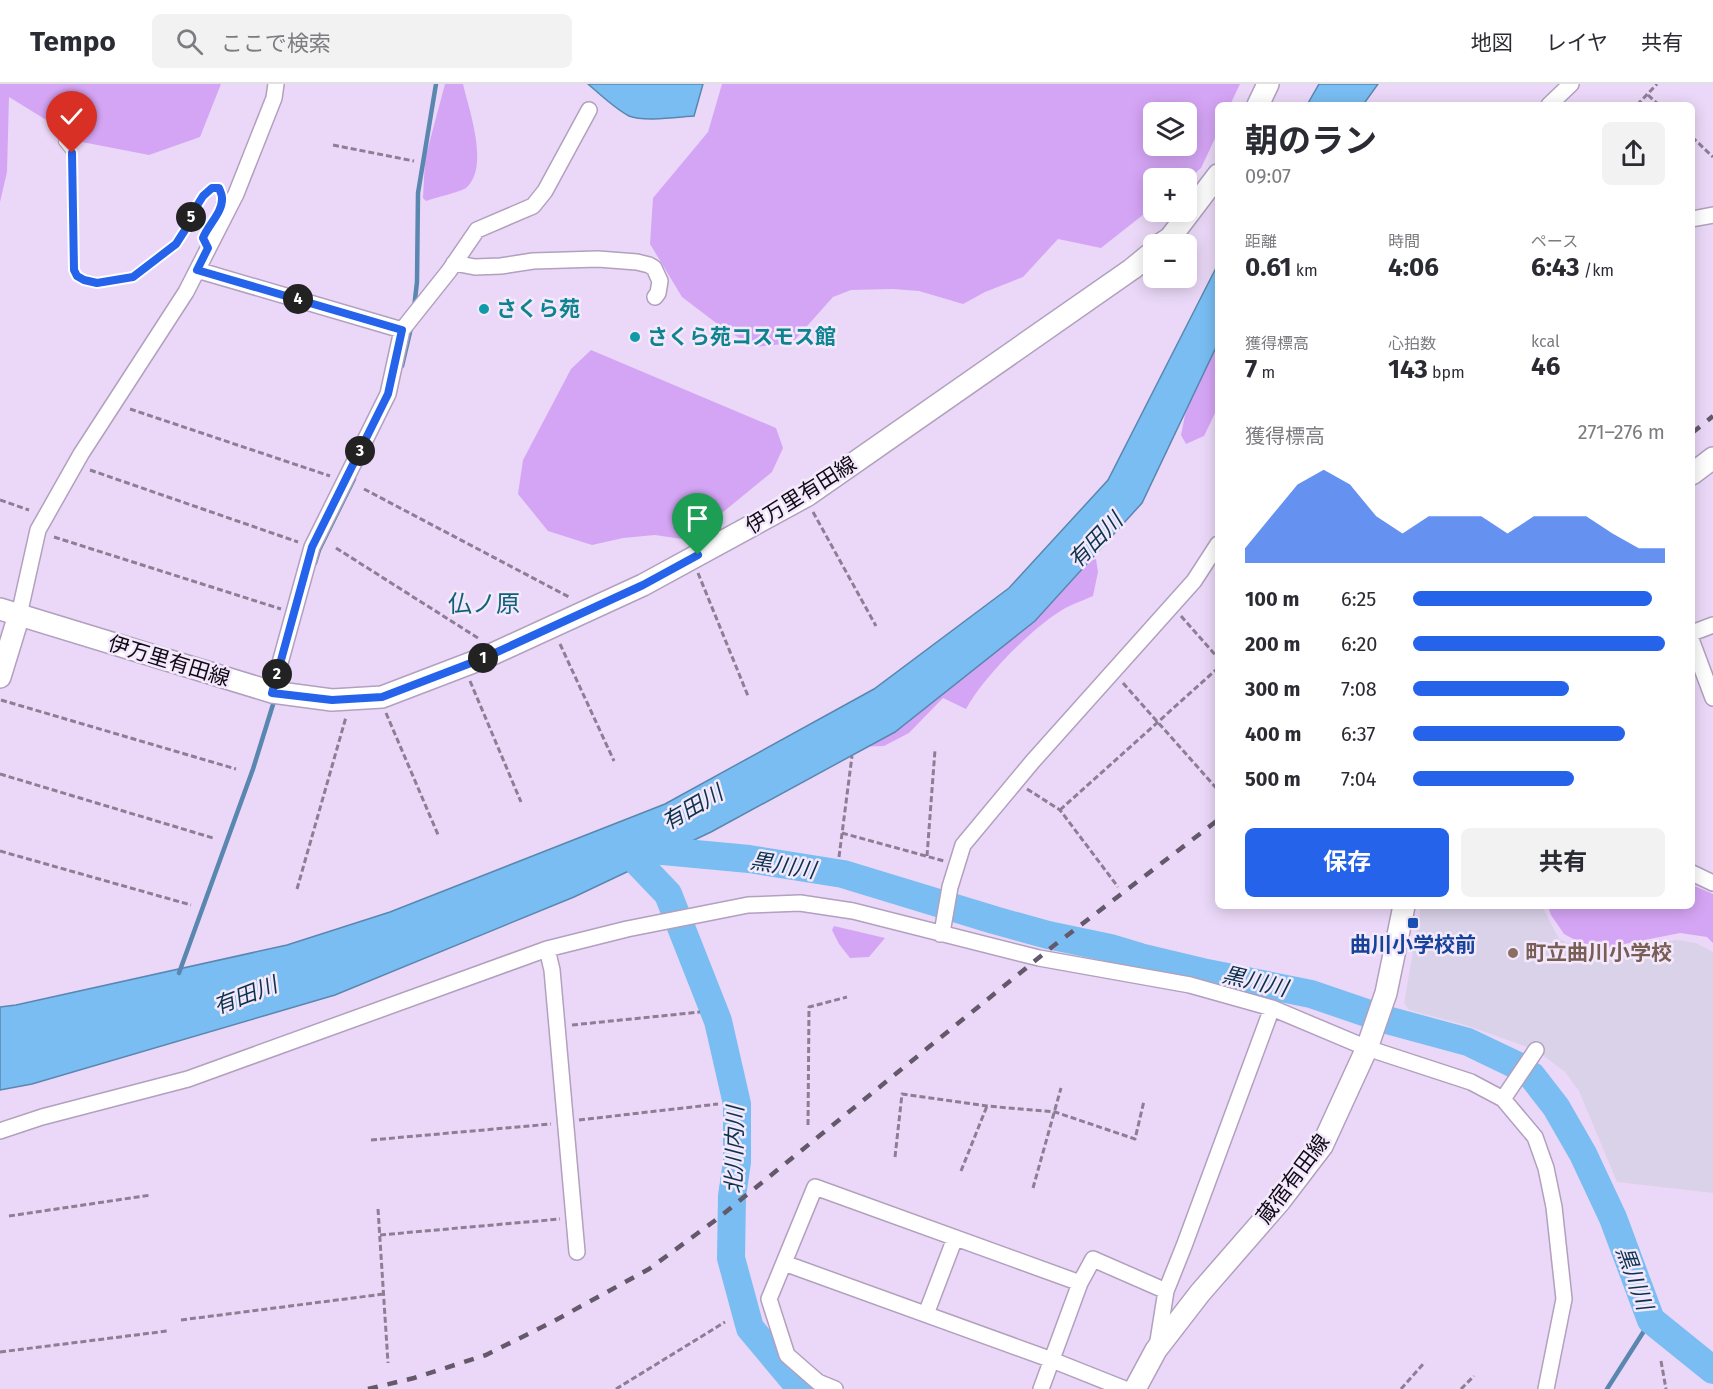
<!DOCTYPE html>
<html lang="ja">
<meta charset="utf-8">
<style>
:root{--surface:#fff;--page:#f2f2f3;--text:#2b2b33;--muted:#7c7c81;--line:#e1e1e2;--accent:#2563eb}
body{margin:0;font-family:"Fira Sans","Noto Sans JP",sans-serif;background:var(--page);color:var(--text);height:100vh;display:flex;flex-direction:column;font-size:22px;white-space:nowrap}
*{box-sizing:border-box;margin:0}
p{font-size:20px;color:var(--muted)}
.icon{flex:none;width:33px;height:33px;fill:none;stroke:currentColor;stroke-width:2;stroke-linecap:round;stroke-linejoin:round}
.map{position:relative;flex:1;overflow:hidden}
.side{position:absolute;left:1215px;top:18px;width:480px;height:807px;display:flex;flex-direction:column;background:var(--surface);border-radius:9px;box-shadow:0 3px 15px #0003}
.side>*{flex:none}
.fabs{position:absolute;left:1143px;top:18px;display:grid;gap:12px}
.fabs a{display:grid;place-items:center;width:54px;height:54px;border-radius:9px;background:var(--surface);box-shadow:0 3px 15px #0003;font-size:30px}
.pin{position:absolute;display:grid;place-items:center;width:51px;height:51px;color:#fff;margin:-62px -26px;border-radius:50% 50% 50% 0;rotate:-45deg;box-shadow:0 0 6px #0007}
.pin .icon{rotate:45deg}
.km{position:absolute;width:30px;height:30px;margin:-15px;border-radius:50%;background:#222;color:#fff;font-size:16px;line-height:30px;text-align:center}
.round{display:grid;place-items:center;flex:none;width:63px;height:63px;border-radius:9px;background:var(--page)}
.overview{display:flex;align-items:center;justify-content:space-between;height:102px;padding:0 30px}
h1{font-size:33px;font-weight:700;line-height:45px}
.figures{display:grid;grid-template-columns:repeat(3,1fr);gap:9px;height:102px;padding:6px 30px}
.figures div{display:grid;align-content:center}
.figures b{font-size:26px;font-weight:700}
.figures small{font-size:16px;font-weight:400}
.figures p{font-size:16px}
.chart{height:168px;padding:12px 30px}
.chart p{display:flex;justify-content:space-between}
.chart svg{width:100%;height:108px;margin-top:6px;fill:var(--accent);opacity:.7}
.button{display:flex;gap:12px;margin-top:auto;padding:12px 30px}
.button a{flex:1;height:69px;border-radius:9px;background:var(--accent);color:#fff;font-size:24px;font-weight:700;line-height:69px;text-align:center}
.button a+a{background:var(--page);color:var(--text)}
ul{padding:0 30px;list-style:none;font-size:20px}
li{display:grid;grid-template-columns:96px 72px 1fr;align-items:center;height:45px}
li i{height:15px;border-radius:8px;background:var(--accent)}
header{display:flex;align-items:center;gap:36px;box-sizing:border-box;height:84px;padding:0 30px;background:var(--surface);border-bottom:2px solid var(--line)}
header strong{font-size:28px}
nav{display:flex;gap:33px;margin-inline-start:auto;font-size:21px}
.search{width:420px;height:54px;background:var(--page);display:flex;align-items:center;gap:15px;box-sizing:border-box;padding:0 21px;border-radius:9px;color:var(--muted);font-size:22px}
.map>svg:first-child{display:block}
</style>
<header>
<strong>Tempo</strong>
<div class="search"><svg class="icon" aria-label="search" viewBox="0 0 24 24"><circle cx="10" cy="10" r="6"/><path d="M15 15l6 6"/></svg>ここで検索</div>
<nav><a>地図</a><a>レイヤ</a><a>共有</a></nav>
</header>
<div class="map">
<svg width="1713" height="1305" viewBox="0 0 1713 1305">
<rect width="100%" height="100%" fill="#ebd8f8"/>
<path fill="#dad2e8" d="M 1421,822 L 1542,822 L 1559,855 L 1578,864 L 1604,869 L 1623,867 L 1653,859 L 1676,856 L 1696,859 L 1713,868 L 1713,1109 L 1617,1098 L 1579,1007 L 1565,988 L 1536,966 L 1465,941 L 1409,926 L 1404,919 Z"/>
<path fill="#d5a5f5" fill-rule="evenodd" d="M 0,0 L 221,0 L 200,53 L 149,71 L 82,58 L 9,13 L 7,88 L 0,118 Z
M 445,0 L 463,0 C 469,26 490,83 466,104 C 460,108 434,114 426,117 L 423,114 L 425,75 Z
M 722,0 L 1240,0 L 1230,21 L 1218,21 L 1218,48 L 1201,84 L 1187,96 L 1186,94 L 1154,94 L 1153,123 L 1101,164 L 1058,155 L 1023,193 L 985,208 L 963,220 L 919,207 L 893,205 L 851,206 L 833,213 L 792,259 L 755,263 L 724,245 L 682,213 L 650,160 L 653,114 L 708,48 ZM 1154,28 L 1186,28 L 1186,62 L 1154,62 Z
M 1218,243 L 1218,323 L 1204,352 L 1186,360 L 1181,351 L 1185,331 Z
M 591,266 L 776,344 L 783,364 L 772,388 L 700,447 L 682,455 L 655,451 L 623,454 L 592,461 L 548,447 L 518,410 L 523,376 L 571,285 Z
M 1096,475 L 1098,488 L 1093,512 C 1082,517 1069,521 1059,528 C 1029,547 983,594 966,625 L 943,614 L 909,649 L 884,662 L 853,663 L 1077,481 Z
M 1692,801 L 1713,810 L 1713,859 L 1707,853 L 1680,849 L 1604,864 L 1579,858 L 1564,850 L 1551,831 L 1548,822 L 1692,822 Z
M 834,842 L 885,854 L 869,873 L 850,874 L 839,860 L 832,846 Z"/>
<path fill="#79bdf2" stroke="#5a87af" stroke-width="1.5" d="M 588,0 L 703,0 L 694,32 C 678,33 644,38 629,32 C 614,24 601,11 588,0 Z
M 1319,0 L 1378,0 L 1363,21 L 1307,21 Z
M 1218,180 L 1218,259 L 1142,419 L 1035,537 L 895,648 L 711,748 L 574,813 L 335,911 L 32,1000 L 0,1006 L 0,923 L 16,921 L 287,861 L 390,828 L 665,720 L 874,605 L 1009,504 L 1108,396 Z"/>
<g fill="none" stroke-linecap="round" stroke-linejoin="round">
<path stroke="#5a87af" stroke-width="4.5" d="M 414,224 L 417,198 L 418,109 L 436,0
M 402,282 L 411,244
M 315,479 L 319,466 L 354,395
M 179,889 L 253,685 L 275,614
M 1607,1305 L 1651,1236"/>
<path stroke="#79bdf2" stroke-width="28" d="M 623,763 L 668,810 L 718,937 L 737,1020 L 737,1078 L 732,1112 L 731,1174 L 750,1244 L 801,1305
M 631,764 L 749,775 L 843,790 L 994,836 L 1048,851 L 1110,864 L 1140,873 L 1207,889 L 1311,910 L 1387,936 L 1468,958 L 1520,983 L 1523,987 L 1532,992 L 1556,1023 L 1583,1070 L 1613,1134 L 1651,1236 L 1713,1286"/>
<g stroke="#b1a0be" stroke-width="10">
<path id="lane" d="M 63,58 L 72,69 L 74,186 L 77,192 L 84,196 L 97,199 L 133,193 L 176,160 L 185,146 L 198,120 L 203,112 L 212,104 L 219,104 L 222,114 L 218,128 L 203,154 L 209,163"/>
</g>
<g stroke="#b1a0be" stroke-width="18">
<path id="street" d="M 1549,21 L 1571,0
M 1692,135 L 1713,131
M 454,179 L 475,183 L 501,182 L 533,177 L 598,175 L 637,178 L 649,181 L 654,184 L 660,197 L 658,209 L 655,213
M 197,186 L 402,246
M 19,531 L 38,446 L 81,370 L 186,208 L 236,110 L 274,14 L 276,0
M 1692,549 L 1713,541
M 1692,558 L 1713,614
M 272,608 L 312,463 L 388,310 L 402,246 L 449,187 L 477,146 L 533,122 L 545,107 L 589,26
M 1692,789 L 1713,799
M 940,850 L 943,843 L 950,803 L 963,761 L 1033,677 L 1194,497 L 1218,460
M 547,865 L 552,886 L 577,1168
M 1503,1015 L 1536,966
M 0,1047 L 42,1033 L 188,995 L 547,865 L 627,845 L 748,821 L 800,819 L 853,827 L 1039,874 L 1190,901 L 1272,924 L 1367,964 L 1471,998 L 1503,1015 L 1535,1053 L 1546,1084 L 1554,1123 L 1564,1215 L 1546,1305
M 784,1179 L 1052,1276 L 1125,1305
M 926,1230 L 955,1154
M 1157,1263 L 1166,1207 L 1184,1162 L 1272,924
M 835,1305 L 818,1298 L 787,1271 L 769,1215 L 815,1103 L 1080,1199
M 1041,1305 L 1080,1199 L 1093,1175 L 1166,1207"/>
</g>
<g stroke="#b1a0be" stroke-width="24">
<path id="secondary" d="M 1258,21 L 1268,0
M 1161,160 L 1170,154 L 1218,91
M 1692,390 L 1713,374
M 0,525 L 272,608 L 332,616 L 382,613 L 484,574 L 643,501 L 808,411 L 1132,185 L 1154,167
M 0,593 L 19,531
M 1135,1305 L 1156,1266 L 1200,1209 L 1280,1117 L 1322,1062 L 1367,964 L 1386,909 L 1404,822"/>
</g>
<path stroke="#8c7e95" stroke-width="3" stroke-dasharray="6 3" stroke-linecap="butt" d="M 1648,11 L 1659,21
M 1637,21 L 1657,0
M 1692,53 L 1713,73
M 333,61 L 414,77
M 130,325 L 330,392
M 90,386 L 298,458
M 364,405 L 569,513
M 0,416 L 29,426
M 813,428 L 876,542
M 54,453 L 281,525
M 336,464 L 478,554
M 698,489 L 748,612
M 1181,532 L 1218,574
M 560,560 L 614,677
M 470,597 L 521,718
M 1123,599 L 1218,706
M 1,616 L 236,685
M 386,629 L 439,753
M 0,690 L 213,754
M 1027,705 L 1060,726 L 1118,803
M 1060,726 L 1218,584
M 842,749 L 944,777
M 0,767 L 191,821
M 927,772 L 935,666
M 839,773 L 852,672
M 297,805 L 346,633
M 572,941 L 700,928
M 579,1036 L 718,1020
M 808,1041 L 809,923 L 847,913
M 371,1056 L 551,1040
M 895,1073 L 902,1010 L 987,1022 L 1055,1028 L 1135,1055 L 1144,1017
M 961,1087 L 987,1022
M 1033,1104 L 1061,1004
M 378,1125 L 388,1279
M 9,1132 L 151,1111
M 380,1151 L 560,1135
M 181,1236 L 384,1210
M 0,1268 L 167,1247
M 1661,1277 L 1666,1305
M 616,1305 L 725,1238
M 1401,1305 L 1425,1278
M 1461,1305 L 1474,1292"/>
<use href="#lane" stroke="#fff" stroke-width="8"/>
<use href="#street" stroke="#fff" stroke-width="15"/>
<use href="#secondary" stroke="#fff" stroke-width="21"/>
<path stroke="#64596b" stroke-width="4.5" stroke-dasharray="10 10" stroke-linecap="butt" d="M 1692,349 L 1713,332
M 368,1305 L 414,1294 L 486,1271 L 554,1237 L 649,1185 L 717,1135 L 1052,863 L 1218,736"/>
</g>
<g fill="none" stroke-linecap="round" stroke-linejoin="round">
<g stroke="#fff" stroke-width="12">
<path id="route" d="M 72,69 L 74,186 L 77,192 L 84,196 L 97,199 L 133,193 L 176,160 L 185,146 L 198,120 L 203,112 L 212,104 L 219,104 C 220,107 222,110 222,114 C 223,128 208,141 203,154 L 208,164 L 197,186 L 402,246 L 388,310 L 312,463 L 272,609 L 332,616 L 382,613 L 484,574 L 643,501 L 698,471"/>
</g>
<use href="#route" stroke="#2563eb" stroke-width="8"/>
</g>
<g fill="#0f9aa8" stroke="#f4e9fc" stroke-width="2">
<circle cx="484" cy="225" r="6"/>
<circle cx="635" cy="253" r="6"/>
</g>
<rect fill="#1a4fb4" stroke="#f4e9fc" stroke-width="2" x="1407" y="833" width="12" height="12" rx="3"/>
<circle fill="#8d6e63" stroke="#f4e9fc" stroke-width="2" cx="1513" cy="869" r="6"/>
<g text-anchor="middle" stroke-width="5" stroke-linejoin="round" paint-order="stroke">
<g font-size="21" font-weight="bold" fill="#0d838f" stroke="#f4e9fc" text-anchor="start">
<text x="496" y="232">さくら苑</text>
<text x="647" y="260">さくら苑コスモス館</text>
</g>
<g font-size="21" fill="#100a14" stroke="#f4e9fc">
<text transform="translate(801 411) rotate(-32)" y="7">伊万里有田線</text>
<text transform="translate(169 577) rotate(17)" y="7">伊万里有田線</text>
<text transform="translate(1293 1095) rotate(-53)" y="7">蔵宿有田線</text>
</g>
<g font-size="21" font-weight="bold" fill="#164399" stroke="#f4e9fc">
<text x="1413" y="868">曲川小学校前</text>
</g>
<g font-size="21" font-weight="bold" fill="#785e54" stroke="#f4e9fc" text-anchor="start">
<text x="1525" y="876">町立曲川小学校</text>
</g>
<g font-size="22" font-style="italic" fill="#0c334d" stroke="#f4e9fc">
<text transform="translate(1095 456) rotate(-46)" y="8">有田川</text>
<text transform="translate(692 723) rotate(-30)" y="8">有田川</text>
<text transform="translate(783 781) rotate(9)" y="8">黒川川</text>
<text transform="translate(1255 897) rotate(13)" y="8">黒川川</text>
<text transform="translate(245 911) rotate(-21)" y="8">有田川</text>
<text transform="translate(734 1066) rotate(-89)" y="8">北川内川</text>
<text transform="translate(1635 1194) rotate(70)" y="8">黒川川</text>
</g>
<g font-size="24" fill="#106178" stroke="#f4e9fc">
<text x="484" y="528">仏ノ原</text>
</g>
</g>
</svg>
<div class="fabs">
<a><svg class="icon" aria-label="layers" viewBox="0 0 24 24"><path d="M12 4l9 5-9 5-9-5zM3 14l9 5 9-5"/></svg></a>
<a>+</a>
<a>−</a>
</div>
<div class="pin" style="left:698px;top:471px;background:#1e9e55"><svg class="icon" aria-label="arrive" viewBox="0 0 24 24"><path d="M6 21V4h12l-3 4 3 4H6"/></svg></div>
<div class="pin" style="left:72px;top:69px;background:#d93025"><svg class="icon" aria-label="check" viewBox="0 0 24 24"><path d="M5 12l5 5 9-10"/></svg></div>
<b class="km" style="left:483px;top:574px">1</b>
<b class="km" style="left:277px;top:590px">2</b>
<b class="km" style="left:360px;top:367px">3</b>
<b class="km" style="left:298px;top:215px">4</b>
<b class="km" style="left:191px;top:133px">5</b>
<section class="side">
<div class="overview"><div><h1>朝のラン</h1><p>09:07</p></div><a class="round"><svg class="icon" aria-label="share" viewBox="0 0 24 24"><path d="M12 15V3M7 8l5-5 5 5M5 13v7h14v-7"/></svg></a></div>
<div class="figures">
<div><p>距離</p><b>0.61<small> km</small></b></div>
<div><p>時間</p><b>4:06</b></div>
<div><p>ペース</p><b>6:43<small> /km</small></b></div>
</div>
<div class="figures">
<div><p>獲得標高</p><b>7<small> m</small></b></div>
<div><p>心拍数</p><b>143<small> bpm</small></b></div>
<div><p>kcal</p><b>46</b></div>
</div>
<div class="chart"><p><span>獲得標高</span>271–276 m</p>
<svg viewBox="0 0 160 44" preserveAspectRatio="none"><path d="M0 44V38L10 25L20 12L30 6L40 12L50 25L60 32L70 25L80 25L90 25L100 32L110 25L120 25L130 25L140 32L150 38L160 38V44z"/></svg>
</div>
<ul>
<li><b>100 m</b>6:25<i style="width:95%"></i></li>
<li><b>200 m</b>6:20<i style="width:100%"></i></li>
<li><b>300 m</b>7:08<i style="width:62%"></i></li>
<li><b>400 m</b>6:37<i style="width:84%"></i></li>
<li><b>500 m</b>7:04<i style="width:64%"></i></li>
</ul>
<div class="button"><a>保存</a><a>共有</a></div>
</section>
</div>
